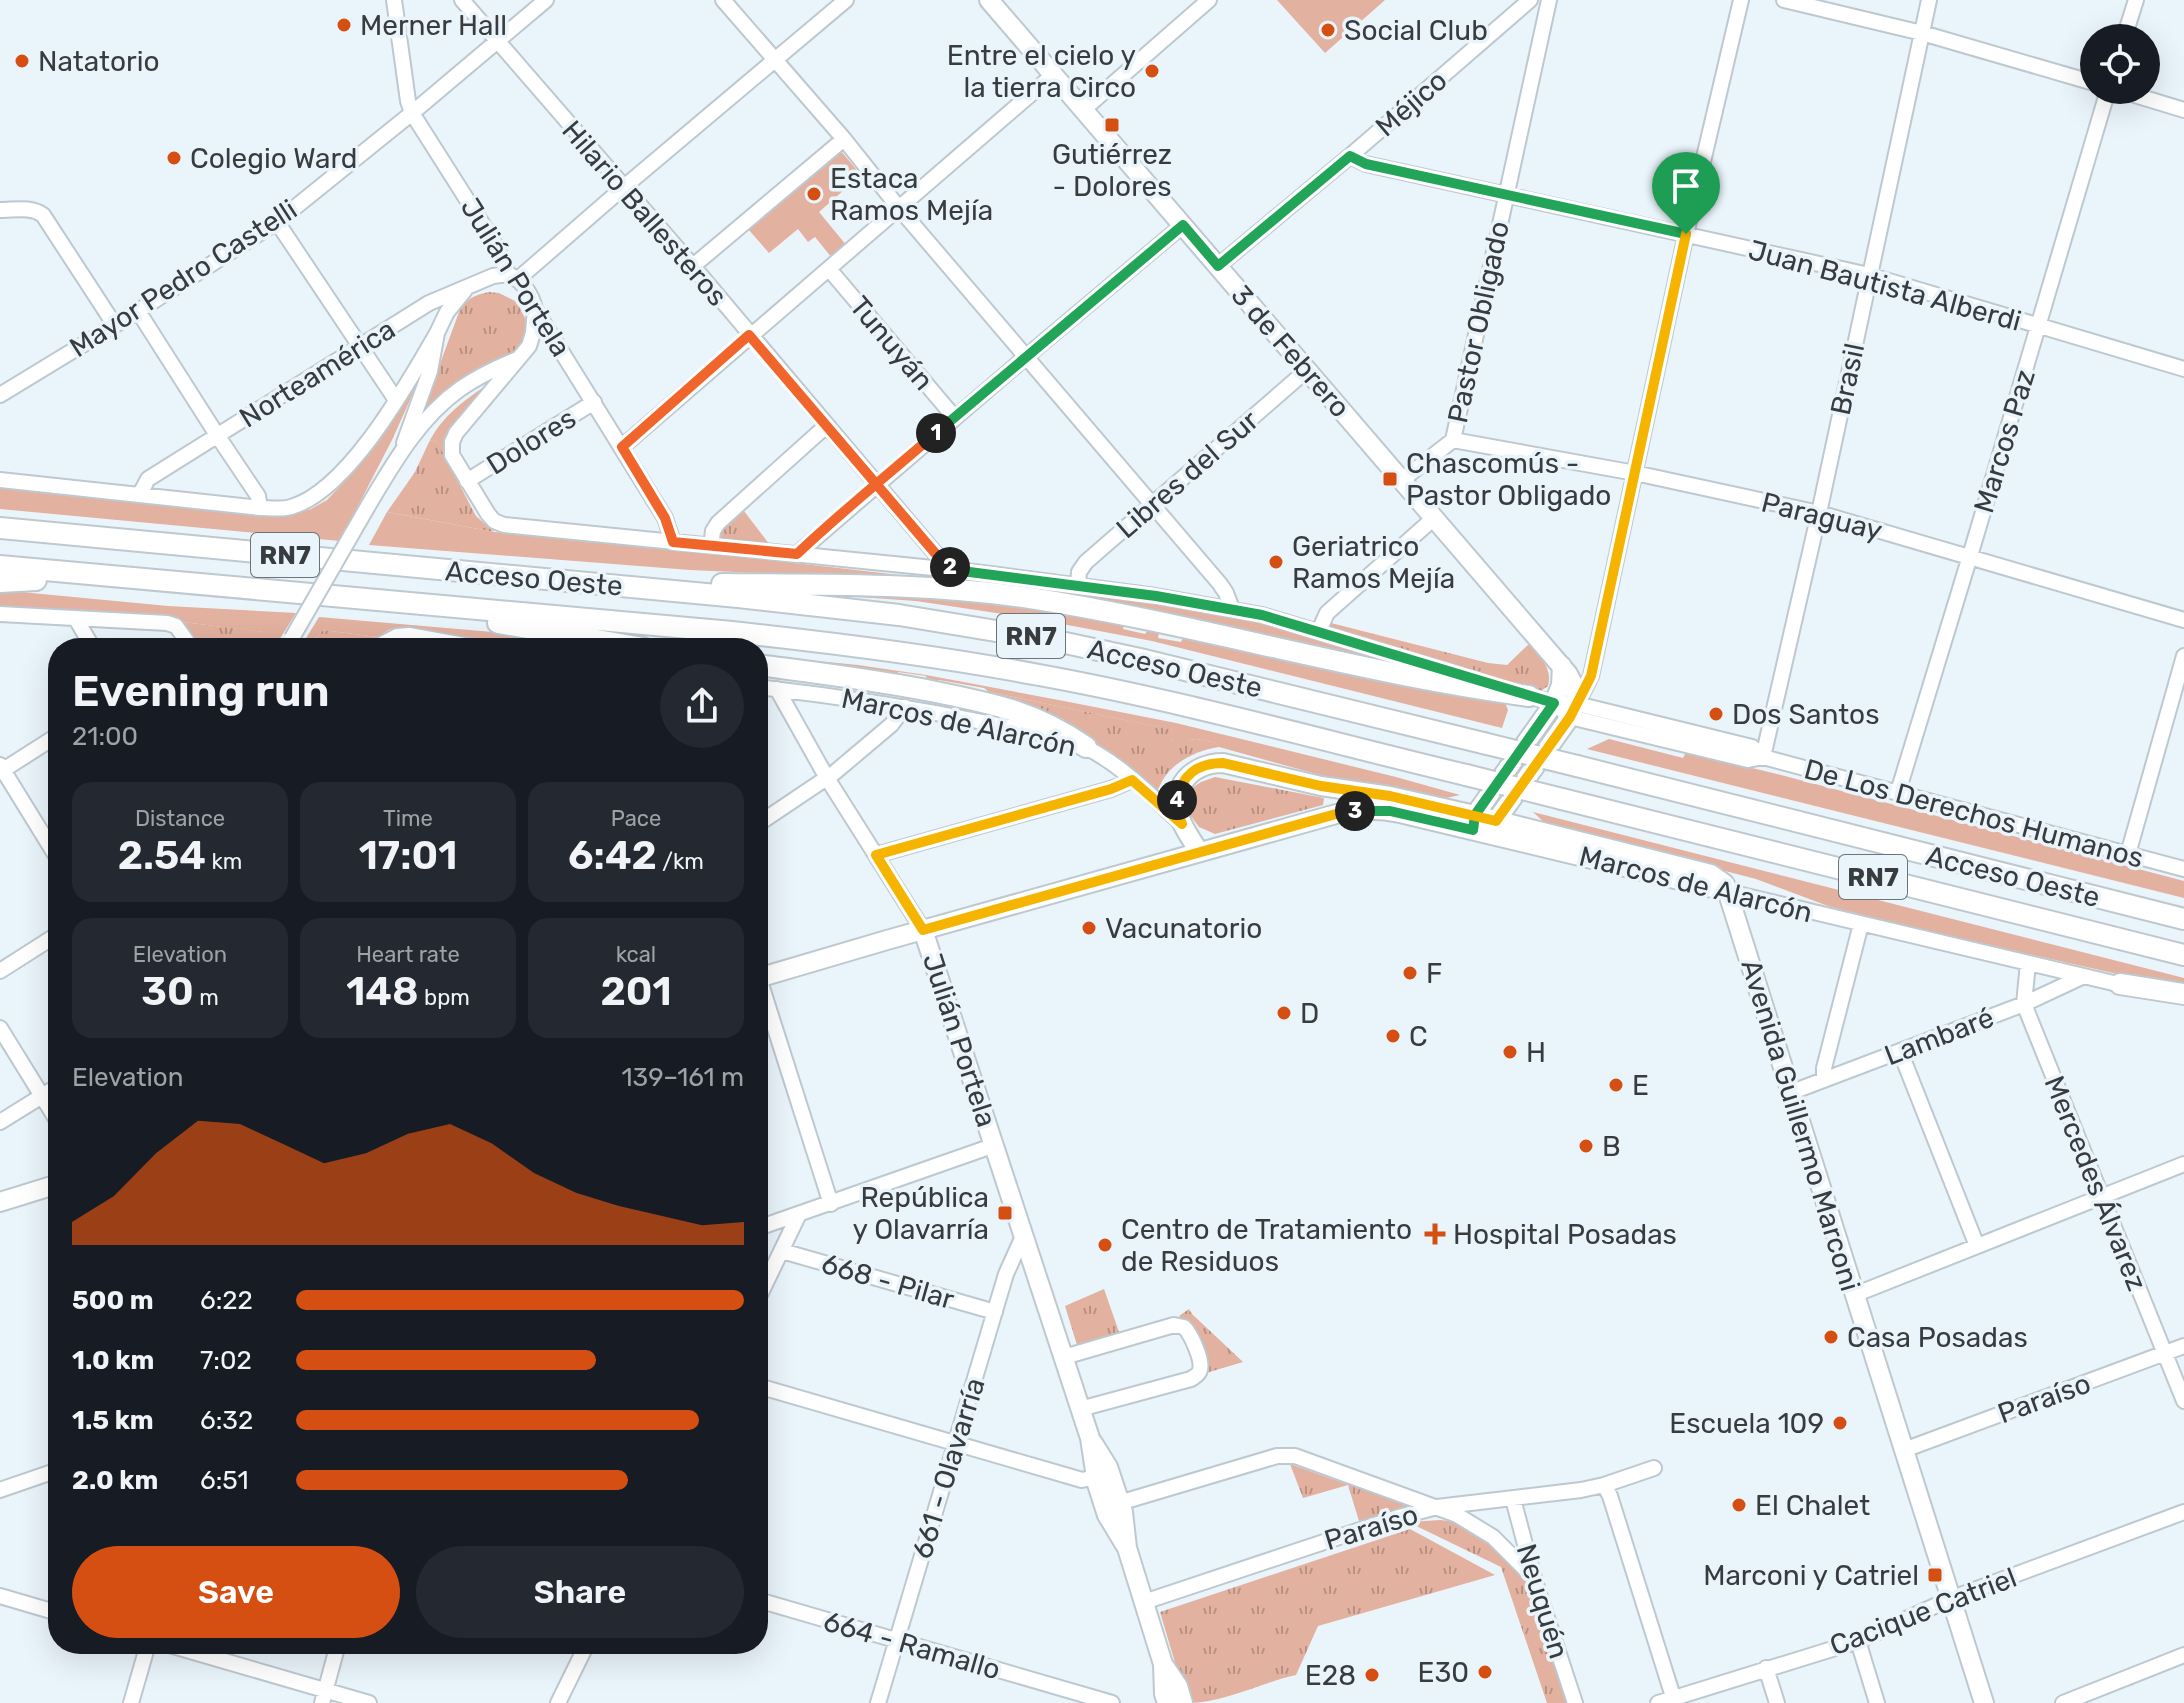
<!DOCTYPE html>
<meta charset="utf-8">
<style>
:root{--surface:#171b24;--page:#242831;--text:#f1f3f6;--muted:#9ea1a6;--accent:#d44f11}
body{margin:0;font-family:Rubik,sans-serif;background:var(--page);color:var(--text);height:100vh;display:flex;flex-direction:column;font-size:30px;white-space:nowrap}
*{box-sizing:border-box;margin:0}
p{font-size:26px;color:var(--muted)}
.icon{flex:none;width:44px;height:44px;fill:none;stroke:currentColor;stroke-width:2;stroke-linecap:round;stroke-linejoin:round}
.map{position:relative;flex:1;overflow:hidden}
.sheet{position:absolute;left:48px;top:638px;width:720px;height:1016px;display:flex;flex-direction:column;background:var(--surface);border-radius:32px;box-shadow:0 8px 32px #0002}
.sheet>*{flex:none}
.buttons{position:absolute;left:2080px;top:24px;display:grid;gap:16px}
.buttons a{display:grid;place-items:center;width:80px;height:80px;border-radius:50%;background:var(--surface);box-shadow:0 8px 32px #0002;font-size:40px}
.pin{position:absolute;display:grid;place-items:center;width:68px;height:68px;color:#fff;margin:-82px -34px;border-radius:50% 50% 50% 0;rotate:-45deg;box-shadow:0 0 8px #0007}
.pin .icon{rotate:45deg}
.km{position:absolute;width:40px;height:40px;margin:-20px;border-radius:50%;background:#222;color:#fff;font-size:22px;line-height:40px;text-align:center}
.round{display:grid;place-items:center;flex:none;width:84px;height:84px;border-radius:42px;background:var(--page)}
.summary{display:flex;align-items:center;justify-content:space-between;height:136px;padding:0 24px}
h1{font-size:44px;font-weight:600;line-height:60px}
.figures{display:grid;grid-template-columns:repeat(3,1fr);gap:12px;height:136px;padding:8px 24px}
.figures div{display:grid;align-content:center;border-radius:20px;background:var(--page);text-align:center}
.figures b{font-size:40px;font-weight:600}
.figures small{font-size:22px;font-weight:400}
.figures p{font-size:22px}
.chart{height:224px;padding:16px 24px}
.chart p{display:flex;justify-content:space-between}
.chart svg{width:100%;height:144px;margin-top:8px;fill:var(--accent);opacity:.7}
.primary-button{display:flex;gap:16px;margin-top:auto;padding:16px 24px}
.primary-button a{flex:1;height:92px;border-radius:48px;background:var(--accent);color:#fff;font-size:32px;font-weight:600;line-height:92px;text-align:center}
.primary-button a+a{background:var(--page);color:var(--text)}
ul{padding:0 24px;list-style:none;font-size:26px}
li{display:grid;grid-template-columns:128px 96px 1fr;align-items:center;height:60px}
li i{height:20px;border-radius:10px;background:var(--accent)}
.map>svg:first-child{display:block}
</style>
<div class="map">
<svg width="2184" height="1703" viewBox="0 0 2184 1703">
<defs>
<pattern id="park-tufts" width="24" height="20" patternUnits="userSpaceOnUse" patternTransform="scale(2)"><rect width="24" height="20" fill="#e3b19f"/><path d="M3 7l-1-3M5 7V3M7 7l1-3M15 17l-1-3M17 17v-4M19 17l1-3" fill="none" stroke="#b99183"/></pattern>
</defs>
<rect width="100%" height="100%" fill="#eaf4fb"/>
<path fill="#e3b19f" d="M 1277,0 L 1385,0 L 1325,53 Z
M 840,150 L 861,175 L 819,212 L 847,246 L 832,258 L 815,237 L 808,242 L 798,229 L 769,253 L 748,229 Z
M 425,366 L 393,438 L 340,541 L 0,509 L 0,486 L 293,514 L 311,509 L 327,500 L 348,478 L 389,422 Z
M 484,387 L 486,387 L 455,424 L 445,440 L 444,459 L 437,442 L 430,440 C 443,416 462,402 484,387 Z
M 387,512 L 494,532 L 610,542 L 960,582 L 1065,590 L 1171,605 L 1265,622 L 1466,684 L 1173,615 L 960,582 L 690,570 L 369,545 Z
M 844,587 L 952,594 L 1124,624 L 1123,629 L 1145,634 L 1151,626 L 1160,628 L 1158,638 L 1181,642 L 1183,637 L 1493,698 L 1505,703 L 1508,710 L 1502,728 L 1152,641 L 1036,619 L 916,601 L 844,596 Z
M 0,590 L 168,606 L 296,613 L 274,648 L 263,648 L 263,632 L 183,622 L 0,610 Z
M 319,617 L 504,633 L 621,648 L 522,648 L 434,633 L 390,629 L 377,637 L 323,630 L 307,648 L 300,648 Z
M 758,655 L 858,665 L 926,675 L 1069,702 L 1176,723 L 1396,777 L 1460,795 L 1437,800 L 1338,780 L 1219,747 L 1217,743 L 1197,739 L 1171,742 L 1173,730 L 989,692 L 984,688 L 939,680 L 927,683 L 926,676 L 898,672 L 897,677 L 758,661 Z
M 1609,739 L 1683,758 L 1686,752 L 1781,775 L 2184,881 L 2184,898 L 1587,749 Z
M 1533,812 L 2184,978 L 2184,989 L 1882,921 L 1828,906 L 1756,879 L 1547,825 Z"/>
<path fill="url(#park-tufts)" d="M 489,292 L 499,293 L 517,302 L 526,320 L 525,340 L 515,351 L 497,363 L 416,429 L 459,312 C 466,299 474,295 489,292 Z
M 430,440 L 437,442 L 476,516 L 494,532 L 387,512 L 415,472 Z
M 744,511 L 770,545 L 719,540 L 720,529 Z
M 183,622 L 264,632 L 263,648 L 199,648 Z
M 1331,623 L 1488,663 L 1507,665 L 1529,644 C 1540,657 1553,668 1548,686 L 1538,693 L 1329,629 Z
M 323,630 L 377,637 L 361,648 L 307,648 Z
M 989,692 L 1174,730 L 1171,741 L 1197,739 L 1218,743 L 1219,747 C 1199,750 1179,759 1166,775 C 1162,780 1160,787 1156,792 L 1120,760 L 1060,725 Z
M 1215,777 L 1324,798 L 1323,805 L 1215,834 L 1199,827 L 1190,815 L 1192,788 L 1201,782 Z
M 1104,1289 L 1119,1332 L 1077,1345 L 1065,1306 Z
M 1189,1309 L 1192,1314 L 1243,1362 L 1206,1373 C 1212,1352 1192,1329 1179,1316 Z
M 1290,1464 L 1349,1485 L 1403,1500 L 1409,1505 L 1406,1509 L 1359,1521 L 1348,1485 L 1303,1498 Z
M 1441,1520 L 1455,1522 L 1483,1536 L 1519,1568 L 1533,1590 L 1569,1703 L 1547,1703 L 1501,1567 L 1408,1522 Z
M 1410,1529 L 1495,1575 L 1318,1626 L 1296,1675 C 1260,1683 1224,1703 1187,1703 L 1160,1612 Z"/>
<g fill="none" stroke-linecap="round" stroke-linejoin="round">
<g stroke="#bec8cf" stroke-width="18">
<path id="minor" d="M 394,0 L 408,101 L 412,113 L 497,247 L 508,274 C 522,280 532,294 535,309 L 665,518 L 673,542
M 462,0 L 697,271 L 935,553 L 954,570
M 723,0 L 844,139 L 899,208 L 1220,584 L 1226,593 L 1232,609
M 1784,0 L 1922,33 L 2094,83
M 2124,38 L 2136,0
M 2118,90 L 2184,110
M 1083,110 L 1209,0
M 1350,156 L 1366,164 L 1869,275 L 2184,369
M 0,210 C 15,210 31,206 43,215 L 114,324
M 277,222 L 396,400
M 693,266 L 844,139
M 1218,266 L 1350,156 L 1530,0
M 829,269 L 955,418
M 518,279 L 624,187 L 846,0
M 535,309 L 533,333 L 529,346 L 456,433 L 452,442 L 452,455 L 488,514 L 494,521 L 504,525 L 983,573 L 1156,596 L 1262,615 L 1477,680
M 138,311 L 217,435 L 258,496 L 260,508
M 0,395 L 138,311 L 277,222 L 412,113 L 546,0
M 1453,440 L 1635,473 L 1819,513 L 2184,620
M 404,443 L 430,371 L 437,333 L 447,312 L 465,290
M 622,447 L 1053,75
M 0,480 L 260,508 C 270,508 281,510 291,507 C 348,491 408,383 437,333
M 1402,480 L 1453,440 L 1549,0
M 467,481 L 594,402
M 140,494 L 148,479 L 429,303 L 493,276 L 508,274
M 368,506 C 393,464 419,418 460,389 C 477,377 496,368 515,360
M 711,546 L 713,531 L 718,523 L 826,426
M 797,554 L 1027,356 L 1183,225
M 1078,584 L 1079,572 L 1086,562 L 1307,370
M 0,614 L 167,623 L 176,626 L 192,648
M 76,619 L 93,648
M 1321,632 L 1322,624 L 1327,613 L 1434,518
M 374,648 L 397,636 L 409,635 L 480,648
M 758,687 C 837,696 915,708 993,724 C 1020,729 1063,735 1087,748 C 1123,766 1153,798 1182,824
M 777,689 L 827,778 L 923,930
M 1520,694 L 1554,703 L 1577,704 L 1752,747 L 1763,757 L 2184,869
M 1577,704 L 1591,676 L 1686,234 L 1741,0
M 1563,711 L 1570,717 L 1748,760 L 1763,757
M 1763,757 L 1819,513 L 1929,0
M 0,765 L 58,859
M 0,772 L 58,735
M 1898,792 L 1970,556 L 2108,90
M 758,824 L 834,773 L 891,725 L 905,707
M 2128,854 L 2184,656
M 876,855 L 1111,789 L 1132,780
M 1729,892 L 2126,986
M 2028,963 L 2024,1004 L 2184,1401
M 0,971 L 58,934
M 758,975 L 831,1204
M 0,1028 L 58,1122
M 1900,1051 L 1977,1246
M 1824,1079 L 1824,1068 L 1861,924
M 1792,1092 L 2024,1004 L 2084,976
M 0,1122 L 58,1086
M 758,1228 L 995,1145
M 782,1251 L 995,1312
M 1854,1295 L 2184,1164
M 758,1299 L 799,1214
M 1064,1357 L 1174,1325 L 1184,1327 C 1191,1334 1203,1360 1200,1370 C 1199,1375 1195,1376 1191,1379 L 1080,1409
M 758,1386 L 1082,1480 L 1096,1477
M 1904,1450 L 2184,1346
M 1604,1485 L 1610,1496 L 1675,1703
M 0,1490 L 58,1470
M 1513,1499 L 1534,1578 L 1575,1703
M 1119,1503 L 1277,1456 L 1295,1456 L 1457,1515 L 1493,1537 L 1534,1578
M 0,1596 L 58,1613
M 758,1600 L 1112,1703
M 1144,1602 L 1399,1517 L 1437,1507 L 1581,1490 L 1604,1485 L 1654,1468
M 1858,1641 L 1877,1703
M 166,1644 L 369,1703
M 1766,1668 L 1777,1703
M 131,1703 L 148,1644
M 322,1703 L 338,1644
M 558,1703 L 587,1644
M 878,1703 L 1006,1274 L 1024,1234
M 1658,1703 L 1858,1641 L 1950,1599 L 2184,1512
M 2063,1703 L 2184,1655"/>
</g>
<g stroke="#bec8cf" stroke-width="22">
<path id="major" d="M 989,0 L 1568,674 C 1578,692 1579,700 1570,717 L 1496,821 L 1483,832
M 1474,827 L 1475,815 L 1554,703 L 1561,685 L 1562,666
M 1199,852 C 1193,841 1184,830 1180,818 C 1169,787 1192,763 1223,763 L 1321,786 L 1390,796 L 1475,815 L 1711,874 L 1725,884 L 1984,1703
M 923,930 L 1090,1438 L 1097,1484 L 1107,1515 L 1127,1548
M 758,978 L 887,940 L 1329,816 C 1352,809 1376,808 1400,813 L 1729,892
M 0,1202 L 58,1184
M 1093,1443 L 1108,1467 L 1123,1512 L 1127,1548 L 1163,1664 L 1178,1686 L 1183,1703
M 1163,1664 L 1164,1694 L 1167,1703"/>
</g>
<g stroke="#bec8cf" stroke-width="24">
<path id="highway" d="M 0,528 L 738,597 L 899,615 L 1056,641 L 1140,659 L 1483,743
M 0,566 L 732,632 C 835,643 938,656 1039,675 C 1183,701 1324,741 1466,775
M 0,582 L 36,580
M 722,584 C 825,585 928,583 1030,598 C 1198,624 1361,674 1529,696
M 498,623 L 643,648
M 758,665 C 818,673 877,680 936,692 C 995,704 1036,712 1086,747
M 1577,766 L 2184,919
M 1562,799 L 2184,955
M 2120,984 L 2184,994"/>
</g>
<use href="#minor" stroke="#fff" stroke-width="14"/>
<use href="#major" stroke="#fff" stroke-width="18"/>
<use href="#highway" stroke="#fff" stroke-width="20"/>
<g stroke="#bec8cf" stroke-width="18" stroke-linecap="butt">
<path id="minor-bridge" d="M 292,638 L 368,506"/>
</g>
<g stroke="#bec8cf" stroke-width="24" stroke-linecap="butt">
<path id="highway-bridge" d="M 1483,743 L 1577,766
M 1466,775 L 1562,799"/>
</g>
<use href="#minor-bridge" stroke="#fff" stroke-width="14"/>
<use href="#highway-bridge" stroke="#fff" stroke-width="20"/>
</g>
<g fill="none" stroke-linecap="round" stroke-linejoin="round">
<g stroke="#fff" stroke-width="16">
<path id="split-1" d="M 936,433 L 1183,225 L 1218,266 L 1350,156 L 1366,164 L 1686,234"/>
</g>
<g stroke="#fff" stroke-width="16">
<path id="split-2" d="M 936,433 C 890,473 841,512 797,554 L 673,542 L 665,518 L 622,447 L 749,335 L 935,553 L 950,567"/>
</g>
<g stroke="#fff" stroke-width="16">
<path id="split-3" d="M 950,567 L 954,570 L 1156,596 L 1262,615 L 1554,703 L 1475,815 L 1473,830 L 1390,811 L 1355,811"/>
</g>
<g stroke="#fff" stroke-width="16">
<path id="split-4" d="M 1177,800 L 1178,813 L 1182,824 L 1132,780 L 1111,789 L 876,855 L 923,930 L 1336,814 L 1355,811"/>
</g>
<g stroke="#fff" stroke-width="16">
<path id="split-5" d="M 1177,800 C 1181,775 1198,763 1223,763 L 1321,786 L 1390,796 L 1496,821 L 1570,717 L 1591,676 L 1686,234"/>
</g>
<use href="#split-1" stroke="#22a559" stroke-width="10"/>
<use href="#split-2" stroke="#f0652b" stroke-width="10"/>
<use href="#split-3" stroke="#22a559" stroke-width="10"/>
<use href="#split-4" stroke="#f5b400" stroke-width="10"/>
<use href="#split-5" stroke="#f5b400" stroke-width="10"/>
</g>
<g fill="#d44f11" stroke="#eaf4fb" stroke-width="3">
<circle cx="344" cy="25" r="8"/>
<circle cx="1328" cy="30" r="8"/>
<circle cx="22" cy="61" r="8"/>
<circle cx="1152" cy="71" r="8"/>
<rect x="1104" y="117" width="16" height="16" rx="4"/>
<circle cx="174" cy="158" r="8"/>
<circle cx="814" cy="194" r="8"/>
<rect x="1382" y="471" width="16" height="16" rx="4"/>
<circle cx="1276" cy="562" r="8"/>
<circle cx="1716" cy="714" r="8"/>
<circle cx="1089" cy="928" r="8"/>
<circle cx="1410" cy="973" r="8"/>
<circle cx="1284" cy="1013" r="8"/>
<circle cx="1393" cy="1036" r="8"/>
<circle cx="1510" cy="1052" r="8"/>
<circle cx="1616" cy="1085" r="8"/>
<circle cx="1586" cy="1146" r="8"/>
<rect x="997" y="1205" width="16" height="16" rx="4"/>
<path d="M1431 1222h8v8h8v8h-8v8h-8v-8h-8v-8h8z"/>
<circle cx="1105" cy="1245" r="8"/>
<circle cx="1831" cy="1337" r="8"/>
<circle cx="1840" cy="1423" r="8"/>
<circle cx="1739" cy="1505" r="8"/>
<rect x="1927" y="1567" width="16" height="16" rx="4"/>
<circle cx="1485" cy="1672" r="8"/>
<circle cx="1372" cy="1675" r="8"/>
</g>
<g text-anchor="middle" stroke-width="7" stroke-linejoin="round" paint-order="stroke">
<g fill="#eaf4fb" stroke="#6d7377" stroke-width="2">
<rect x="251" y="533" width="68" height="44" rx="6"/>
<rect x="997" y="614" width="68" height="44" rx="6"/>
<rect x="1839" y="855" width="68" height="44" rx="6"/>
</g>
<g font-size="26" font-weight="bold" fill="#383c3f">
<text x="285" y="564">RN7</text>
<text x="1031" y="645">RN7</text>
<text x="1873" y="886">RN7</text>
</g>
<g font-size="28" fill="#383c3f" stroke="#eaf4fb" text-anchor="start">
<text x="360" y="35">Merner Hall</text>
<text x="1344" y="40">Social Club</text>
<text x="1136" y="65" text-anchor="end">Entre el cielo y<tspan x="1136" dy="32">la tierra Circo</tspan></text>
<text x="38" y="71">Natatorio</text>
<text x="1112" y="164" text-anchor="middle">Gutiérrez<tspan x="1112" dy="32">- Dolores</tspan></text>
<text x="190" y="168">Colegio Ward</text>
<text x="830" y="188">Estaca<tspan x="830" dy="32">Ramos Mejía</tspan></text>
<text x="1406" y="473">Chascomús -<tspan x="1406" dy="32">Pastor Obligado</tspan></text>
<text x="1292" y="556">Geriatrico<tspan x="1292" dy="32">Ramos Mejía</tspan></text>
<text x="1732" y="724">Dos Santos</text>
<text x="1105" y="938">Vacunatorio</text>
<text x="1426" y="983">F</text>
<text x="1300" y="1023">D</text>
<text x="1409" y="1046">C</text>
<text x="1526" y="1062">H</text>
<text x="1632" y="1095">E</text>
<text x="1602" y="1156">B</text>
<text x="989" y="1207" text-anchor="end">República<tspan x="989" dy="32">y Olavarría</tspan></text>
<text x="1121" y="1239">Centro de Tratamiento<tspan x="1121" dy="32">de Residuos</tspan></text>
<text x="1453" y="1244">Hospital Posadas</text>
<text x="1847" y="1347">Casa Posadas</text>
<text x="1824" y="1433" text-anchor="end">Escuela 109</text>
<text x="1755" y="1515">El Chalet</text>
<text x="1919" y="1585" text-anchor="end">Marconi y Catriel</text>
<text x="1469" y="1682" text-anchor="end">E30</text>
<text x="1356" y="1685" text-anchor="end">E28</text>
</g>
<g font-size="28" fill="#383c3f" stroke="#eaf4fb">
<text transform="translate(1411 103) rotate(-41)" y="10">Méjico</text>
<text transform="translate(645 213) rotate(49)" y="10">Hilario Ballesteros</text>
<text transform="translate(516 277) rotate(58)" y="10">Julián Portela</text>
<text transform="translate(183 278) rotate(-33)" y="10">Mayor Pedro Castelli</text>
<text transform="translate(1885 285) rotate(15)" y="10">Juan Bautista Alberdi</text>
<text transform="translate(1478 322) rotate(-78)" y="10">Pastor Obligado</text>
<text transform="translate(892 343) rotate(50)" y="10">Tunuyán</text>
<text transform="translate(1291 351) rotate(49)" y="10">3 de Febrero</text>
<text transform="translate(317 373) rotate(-32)" y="10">Norteamérica</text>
<text transform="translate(1847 379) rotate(-78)" y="10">Brasil</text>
<text transform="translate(531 441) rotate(-32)" y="10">Dolores</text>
<text transform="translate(2004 441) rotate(-73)" y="10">Marcos Paz</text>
<text transform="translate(1187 474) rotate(-41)" y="10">Libres del Sur</text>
<text transform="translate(1822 516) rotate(14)" y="10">Paraguay</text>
<text transform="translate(534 578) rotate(5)" y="10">Acceso Oeste</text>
<text transform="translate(1175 668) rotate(13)" y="10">Acceso Oeste</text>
<text transform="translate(959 722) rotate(12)" y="10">Marcos de Alarcón</text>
<text transform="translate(1974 813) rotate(15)" y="10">De Los Derechos Humanos</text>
<text transform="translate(2013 876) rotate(14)" y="10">Acceso Oeste</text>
<text transform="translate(1696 884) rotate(14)" y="10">Marcos de Alarcón</text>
<text transform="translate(1939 1036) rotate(-21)" y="10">Lambaré</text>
<text transform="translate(960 1040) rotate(72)" y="10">Julián Portela</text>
<text transform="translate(1801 1125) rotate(73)" y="10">Avenida Guillermo Marconi</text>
<text transform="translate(2096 1183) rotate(68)" y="10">Mercedes Álvarez</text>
<text transform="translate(888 1281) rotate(16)" y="10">668 - Pilar</text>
<text transform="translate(2044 1398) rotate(-20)" y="10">Paraíso</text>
<text transform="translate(948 1468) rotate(-73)" y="10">661 - Olavarría</text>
<text transform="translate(1371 1527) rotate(-17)" y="10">Paraíso</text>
<text transform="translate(1543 1601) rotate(73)" y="10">Neuquén</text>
<text transform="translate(1923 1611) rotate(-21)" y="10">Cacique Catriel</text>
<text transform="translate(912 1645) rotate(16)" y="10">664 - Ramallo</text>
</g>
</g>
</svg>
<div class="buttons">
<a><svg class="icon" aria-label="locate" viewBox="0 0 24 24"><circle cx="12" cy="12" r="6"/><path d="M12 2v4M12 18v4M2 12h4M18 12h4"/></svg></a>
</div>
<div class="pin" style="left:1686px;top:234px;background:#1e9e55"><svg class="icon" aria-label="arrive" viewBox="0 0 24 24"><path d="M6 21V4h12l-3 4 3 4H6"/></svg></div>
<b class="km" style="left:936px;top:433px">1</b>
<b class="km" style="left:950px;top:567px">2</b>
<b class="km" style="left:1355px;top:811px">3</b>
<b class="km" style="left:1177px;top:800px">4</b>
<section class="sheet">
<div class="summary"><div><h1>Evening run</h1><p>21:00</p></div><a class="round"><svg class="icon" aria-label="share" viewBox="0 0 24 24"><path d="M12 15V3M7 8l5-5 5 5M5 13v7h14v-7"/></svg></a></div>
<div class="figures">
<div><p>Distance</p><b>2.54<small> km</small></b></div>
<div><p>Time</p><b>17:01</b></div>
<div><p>Pace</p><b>6:42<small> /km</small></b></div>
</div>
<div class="figures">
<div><p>Elevation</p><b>30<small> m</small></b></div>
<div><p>Heart rate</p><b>148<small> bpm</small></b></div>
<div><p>kcal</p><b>201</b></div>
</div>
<div class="chart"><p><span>Elevation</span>139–161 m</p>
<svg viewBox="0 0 160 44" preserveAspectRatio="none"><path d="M0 44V37L10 29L20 16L30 6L40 7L50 13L60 19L70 16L80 10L90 7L100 13L110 22L120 28L130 32L140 35L150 38L160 37V44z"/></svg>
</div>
<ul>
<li><b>500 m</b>6:22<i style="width:100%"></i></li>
<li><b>1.0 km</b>7:02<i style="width:67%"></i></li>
<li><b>1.5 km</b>6:32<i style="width:90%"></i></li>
<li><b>2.0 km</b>6:51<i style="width:74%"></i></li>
</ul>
<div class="primary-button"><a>Save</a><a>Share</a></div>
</section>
</div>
